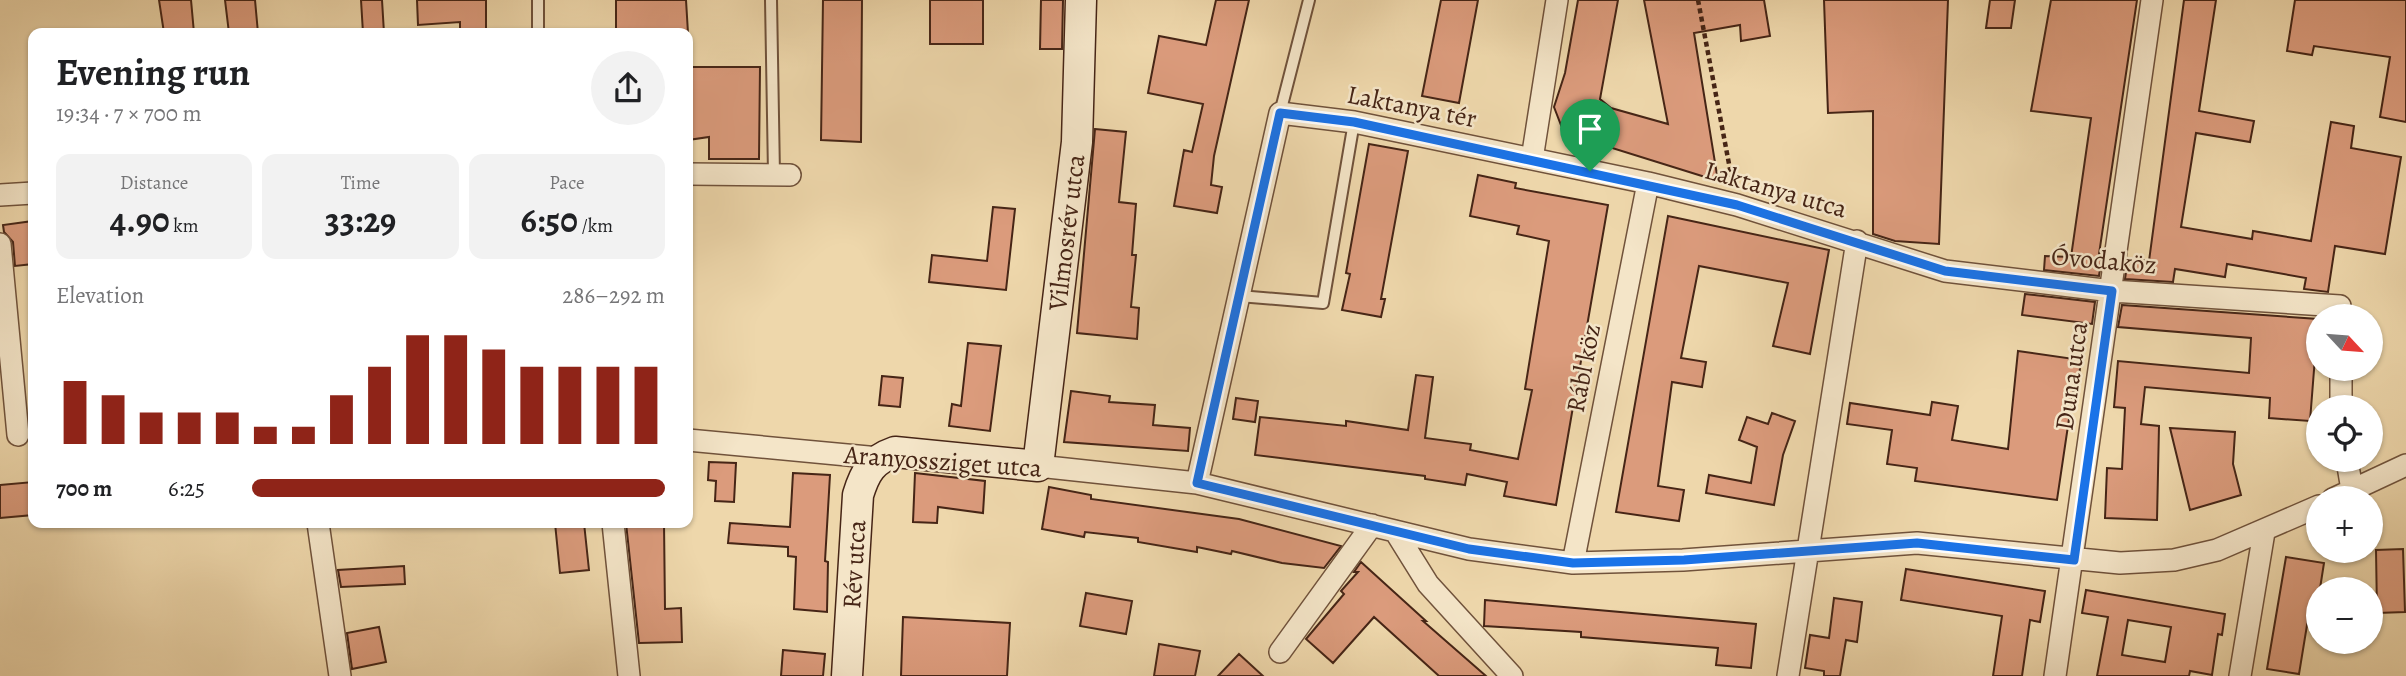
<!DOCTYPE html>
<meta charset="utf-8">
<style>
:root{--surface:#fff;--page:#f2f2f2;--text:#202124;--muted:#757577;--accent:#8f2418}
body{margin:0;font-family:Alegreya,serif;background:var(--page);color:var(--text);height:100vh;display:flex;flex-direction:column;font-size:26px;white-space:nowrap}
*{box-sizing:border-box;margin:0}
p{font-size:23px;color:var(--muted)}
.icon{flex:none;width:38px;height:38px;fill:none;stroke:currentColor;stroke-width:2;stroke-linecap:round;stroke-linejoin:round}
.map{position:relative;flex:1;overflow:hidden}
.details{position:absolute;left:28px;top:28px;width:665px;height:500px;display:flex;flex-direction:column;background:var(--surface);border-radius:14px;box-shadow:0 2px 5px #0004}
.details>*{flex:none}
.needle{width:46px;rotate:116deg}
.tools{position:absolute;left:2306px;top:304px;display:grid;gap:14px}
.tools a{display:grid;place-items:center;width:77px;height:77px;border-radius:50%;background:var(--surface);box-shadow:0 2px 5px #0004;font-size:35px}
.pin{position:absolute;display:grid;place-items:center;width:60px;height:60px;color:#fff;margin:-72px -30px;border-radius:50% 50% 50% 0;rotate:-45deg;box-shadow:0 0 7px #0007}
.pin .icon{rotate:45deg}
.round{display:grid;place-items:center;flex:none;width:74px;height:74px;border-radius:37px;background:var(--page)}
.overview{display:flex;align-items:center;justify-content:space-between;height:119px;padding:0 28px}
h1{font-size:38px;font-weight:600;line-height:52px}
.metrics{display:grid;grid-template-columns:repeat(3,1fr);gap:10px;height:119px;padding:7px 28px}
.metrics div{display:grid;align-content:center;border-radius:14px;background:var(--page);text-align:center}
.metrics b{font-size:35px;font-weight:600}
.metrics small{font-size:19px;font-weight:400}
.metrics p{font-size:19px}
.chart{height:196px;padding:14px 28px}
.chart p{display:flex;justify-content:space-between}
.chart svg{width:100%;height:126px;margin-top:7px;stroke:var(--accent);stroke-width:6}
ul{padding:0 28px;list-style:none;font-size:23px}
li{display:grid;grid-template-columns:112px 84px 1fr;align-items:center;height:52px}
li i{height:18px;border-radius:9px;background:var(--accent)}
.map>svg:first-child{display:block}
</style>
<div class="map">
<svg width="2406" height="676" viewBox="0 0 2406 676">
<rect width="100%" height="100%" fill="#eed7ab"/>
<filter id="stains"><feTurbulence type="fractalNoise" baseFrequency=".00286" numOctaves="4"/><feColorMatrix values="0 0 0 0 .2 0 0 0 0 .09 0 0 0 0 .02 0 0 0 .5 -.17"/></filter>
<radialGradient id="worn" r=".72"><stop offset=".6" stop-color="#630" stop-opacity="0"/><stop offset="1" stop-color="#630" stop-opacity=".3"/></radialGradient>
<path fill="#db9b7c" stroke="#462516" stroke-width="2" fill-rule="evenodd" d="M 159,0 L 191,0 L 194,33 L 164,33 Z
M 225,0 L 255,0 L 258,33 L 229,33 Z
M 361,0 L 382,0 L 384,33 L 363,33 Z
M 417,0 L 486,0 L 486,33 L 460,33 L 460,22 L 418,25 Z
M 616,0 L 686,0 L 688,33 L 616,33 Z
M 823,0 L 862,0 L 861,142 L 821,140 Z
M 930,0 L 983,0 L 983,44 L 930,44 Z
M 1041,0 L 1063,0 L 1062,49 L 1040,49 Z
M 1216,0 L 1249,0 L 1214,156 L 1211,185 L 1222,187 L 1217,213 L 1174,206 L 1184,150 L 1192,152 L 1203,104 L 1148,93 L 1159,36 L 1206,45 Z
M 1441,0 L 1478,0 L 1459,103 L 1422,96 Z
M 1578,0 L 1618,0 L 1600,99 L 1611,108 L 1668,124 L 1644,0 L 1764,0 L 1770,36 L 1741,41 L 1740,25 L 1694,33 L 1718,181 L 1564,133 L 1554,107 L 1565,73 Z
M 1824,0 L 1948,0 L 1939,244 L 1895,241 L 1873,234 L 1873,111 L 1828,113 Z
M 1990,0 L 2015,0 L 2011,28 L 1986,28 Z
M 2051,0 L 2137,0 L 2099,254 L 2102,255 L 2099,276 L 2044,270 L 2045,256 L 2071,257 L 2091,118 L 2031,111 Z
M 2184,0 L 2216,0 L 2199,111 L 2254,121 L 2250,142 L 2196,133 L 2181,227 L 2252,239 L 2253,231 L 2311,241 L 2331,122 L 2354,126 L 2351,148 L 2401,157 L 2385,254 L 2335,246 L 2328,292 L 2304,289 L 2306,278 L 2227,264 L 2225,277 L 2175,269 L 2173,282 L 2125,279 L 2128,258 L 2149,261 Z
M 2295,0 L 2406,0 L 2406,122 L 2380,117 L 2390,57 L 2314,46 L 2312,55 L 2287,51 Z
M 688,67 L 760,67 L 759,159 L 709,159 L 709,137 L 688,140 Z
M 1095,129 L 1126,132 L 1119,202 L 1136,204 L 1132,255 L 1136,255 L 1131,307 L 1139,308 L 1137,339 L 1077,333 Z
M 1369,144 L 1408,151 L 1381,299 L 1385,299 L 1381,317 L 1342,310 L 1350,274 L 1346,273 Z
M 1478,175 L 1516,183 L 1515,188 L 1608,205 L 1556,505 L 1504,496 L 1507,482 L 1467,474 L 1465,485 L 1425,479 L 1425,476 L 1255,455 L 1260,417 L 1346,426 L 1346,421 L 1408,430 L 1416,375 L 1433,377 L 1425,438 L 1471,444 L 1470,450 L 1518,459 L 1532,390 L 1525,389 L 1549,241 L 1517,234 L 1519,226 L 1470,216 Z
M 993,207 L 1015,209 L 1006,290 L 929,282 L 932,255 L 987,261 Z
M 1668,216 L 1829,250 L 1810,354 L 1773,346 L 1788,283 L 1699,266 L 1681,358 L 1706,362 L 1702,387 L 1672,382 L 1658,486 L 1684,490 L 1679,521 L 1616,512 Z
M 33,221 L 33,264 L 15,266 L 13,242 L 4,232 L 3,225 Z
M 2025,294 L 2095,302 L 2092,324 L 2022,315 Z
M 2122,305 L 2318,319 L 2310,421 L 2269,418 L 2270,398 L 2145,387 L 2141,424 L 2159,426 L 2157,520 L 2105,518 L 2107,468 L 2122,469 L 2125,408 L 2114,407 L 2118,361 L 2249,373 L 2251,338 L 2118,327 Z
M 968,343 L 1001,346 L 990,431 L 949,426 L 952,404 L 961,406 Z
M 2018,351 L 2081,360 L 2077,392 L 2073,392 L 2057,500 L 1915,481 L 1917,468 L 1887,464 L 1892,430 L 1847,424 L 1850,403 L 1930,415 L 1932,402 L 1958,406 L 1952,440 L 2008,449 Z
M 882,376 L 903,378 L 900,407 L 879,405 Z
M 1071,391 L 1110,396 L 1109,402 L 1155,405 L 1153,425 L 1190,428 L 1188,451 L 1064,442 Z
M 1236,398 L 1258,401 L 1255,422 L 1233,419 Z
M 1772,413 L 1795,421 L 1783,455 L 1774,505 L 1706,493 L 1709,475 L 1751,483 L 1757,447 L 1739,440 L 1747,417 L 1768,424 Z
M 2170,428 L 2235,432 L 2233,464 L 2241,495 L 2190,510 Z
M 709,462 L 736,463 L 734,502 L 715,501 L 716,481 L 708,480 Z
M 793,473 L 830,475 L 825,561 L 828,562 L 827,612 L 794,609 L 796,557 L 788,556 L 788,547 L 728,543 L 730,523 L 790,527 Z
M 915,473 L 985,481 L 983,513 L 938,507 L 937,523 L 913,522 Z
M 33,482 L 33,515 L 0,518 L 0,485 Z
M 1049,487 L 1091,495 L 1091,499 L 1239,519 L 1341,546 L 1324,568 L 1282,563 L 1232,551 L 1231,554 L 1197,547 L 1197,552 L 1138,542 L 1138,538 L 1085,532 L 1084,537 L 1042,529 Z
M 555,523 L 584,523 L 589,570 L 560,573 Z
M 626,523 L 664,523 L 665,609 L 681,608 L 682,642 L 639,643 Z
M 2403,549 L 2405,612 L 2377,613 L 2376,550 Z
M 2286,557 L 2324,563 L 2316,614 L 2309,613 L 2299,674 L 2267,669 Z
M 1361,562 L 1426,621 L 1423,621 L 1486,676 L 1439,676 L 1374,617 L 1333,663 L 1306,639 L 1344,594 L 1341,591 L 1358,572 L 1354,572 Z
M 404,566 L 405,584 L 341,587 L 338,570 Z
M 1906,569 L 2045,591 L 2040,622 L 2030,620 L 2022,676 L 1993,676 L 2002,616 L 1901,600 Z
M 2086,590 L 2225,614 L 2222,635 L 2218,634 L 2212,675 L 2190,671 L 2189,676 L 2097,676 L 2108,617 L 2082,613 ZM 2128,620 L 2171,627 L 2165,662 L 2122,655 Z
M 1086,593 L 1132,601 L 1126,634 L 1080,626 Z
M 1834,598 L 1862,602 L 1857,642 L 1846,640 L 1840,676 L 1824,676 L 1824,671 L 1805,668 L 1810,635 L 1829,638 Z
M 1485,600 L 1756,624 L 1751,668 L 1716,665 L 1718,648 L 1581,637 L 1581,632 L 1484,626 Z
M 903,617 L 1010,623 L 1007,676 L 901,676 Z
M 379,627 L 386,662 L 352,669 L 347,633 Z
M 1159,644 L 1200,651 L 1195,676 L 1154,676 Z
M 783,650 L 825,654 L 823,676 L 781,676 Z
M 1239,654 L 1263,676 L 1218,676 Z"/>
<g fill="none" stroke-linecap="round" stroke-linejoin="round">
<g stroke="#70523b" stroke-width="14">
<path id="service" d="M 771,0 L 774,174
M 538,33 L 538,0
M 1280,113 L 1309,0
M 1239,296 L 1323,303 L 1354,122"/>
</g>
<g stroke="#70523b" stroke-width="24">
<path id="minor" d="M 1532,159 L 1557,0
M 688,174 L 790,175
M 0,195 L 33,193
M 0,244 L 18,435
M 2341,369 L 2341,408
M 688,440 L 879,458
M 2347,460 L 2352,490
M 1038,466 L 1197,483 L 1469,549 L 1573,563 L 1683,560 L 1917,543 L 2120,563 L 2174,560 L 2217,550 L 2319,506
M 1197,483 L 1280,113 L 1354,122 L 1648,183 L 1737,205 L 1945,271 L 2112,291 L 2340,306 L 2340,317
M 2333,499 L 2406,465
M 318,523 L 340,676
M 613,523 L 629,676
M 1395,531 L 1428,584 L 1512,676
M 1573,563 L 1648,183
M 1280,652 L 1372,525
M 1788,676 L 1857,241
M 2055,676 L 2152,0
M 2240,676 L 2264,532"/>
</g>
<g stroke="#462516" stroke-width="33">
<g id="secondary">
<path id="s1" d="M 847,676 L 858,495 C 865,472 872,460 895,452 L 1038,466 L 1077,142 L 1081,0"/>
</g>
</g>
<path stroke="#462516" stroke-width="4.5" stroke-dasharray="5 3.5" stroke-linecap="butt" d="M 1698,0 L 1733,185"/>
<use href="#service" stroke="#f4e5c8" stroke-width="10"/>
<use href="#minor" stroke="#f4e5c8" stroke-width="21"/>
<use href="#secondary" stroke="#f4e5c8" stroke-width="30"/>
</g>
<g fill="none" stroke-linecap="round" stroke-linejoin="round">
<g stroke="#fff" stroke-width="14">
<path id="route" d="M 1280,113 L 1354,122 L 1737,205 L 1945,271 L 2112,291 L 2074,560 L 1917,543 L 1684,560 L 1573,563 L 1469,549 L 1197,483 Z"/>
</g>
<use href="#route" stroke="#1a73e8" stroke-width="9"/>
</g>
<g text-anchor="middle" stroke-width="5" stroke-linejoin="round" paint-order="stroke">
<g font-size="26" fill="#462516" stroke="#f4e5c8">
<text transform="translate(1412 106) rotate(11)" y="9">Laktanya tér</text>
<text transform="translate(1776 189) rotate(16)" y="9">Laktanya utca</text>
<text dy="9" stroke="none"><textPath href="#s1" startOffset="620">Vilmosrév utca</textPath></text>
<text transform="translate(2104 260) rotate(5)" y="9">Óvodaköz</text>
<text transform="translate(1583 368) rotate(-79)" y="9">Rábl köz</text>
<text transform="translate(2071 376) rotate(-82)" y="9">Duna utca</text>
<text transform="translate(943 461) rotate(4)" y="9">Aranyossziget utca</text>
<text dy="9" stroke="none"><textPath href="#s1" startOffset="112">Rév utca</textPath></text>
</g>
</g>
<rect width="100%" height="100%" filter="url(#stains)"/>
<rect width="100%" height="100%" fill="url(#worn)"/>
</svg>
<div class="tools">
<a><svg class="needle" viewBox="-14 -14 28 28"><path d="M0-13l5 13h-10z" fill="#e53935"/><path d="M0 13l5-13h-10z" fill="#757577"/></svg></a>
<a><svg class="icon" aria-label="locate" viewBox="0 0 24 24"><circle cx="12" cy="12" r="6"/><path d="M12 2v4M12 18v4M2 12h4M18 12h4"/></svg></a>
<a>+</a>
<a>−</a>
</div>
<div class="pin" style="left:1590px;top:171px;background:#1e9e55"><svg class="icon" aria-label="arrive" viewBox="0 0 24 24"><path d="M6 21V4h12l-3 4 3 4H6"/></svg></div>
<section class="details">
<div class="overview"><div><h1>Evening run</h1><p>19:34 · 7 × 700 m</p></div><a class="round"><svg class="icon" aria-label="share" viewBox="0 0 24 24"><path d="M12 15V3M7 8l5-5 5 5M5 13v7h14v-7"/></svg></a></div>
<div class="metrics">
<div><p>Distance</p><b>4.90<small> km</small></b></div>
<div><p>Time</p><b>33:29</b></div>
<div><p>Pace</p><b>6:50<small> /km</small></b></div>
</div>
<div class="chart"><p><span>Elevation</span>286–292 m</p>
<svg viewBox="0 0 160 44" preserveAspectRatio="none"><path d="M5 44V22M15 44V27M25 44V33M35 44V33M45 44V33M55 44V38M65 44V38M75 44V27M85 44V17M95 44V6M105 44V6M115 44V11M125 44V17M135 44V17M145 44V17M155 44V17"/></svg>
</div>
<ul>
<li><b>700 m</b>6:25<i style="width:100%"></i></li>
</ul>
</section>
</div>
